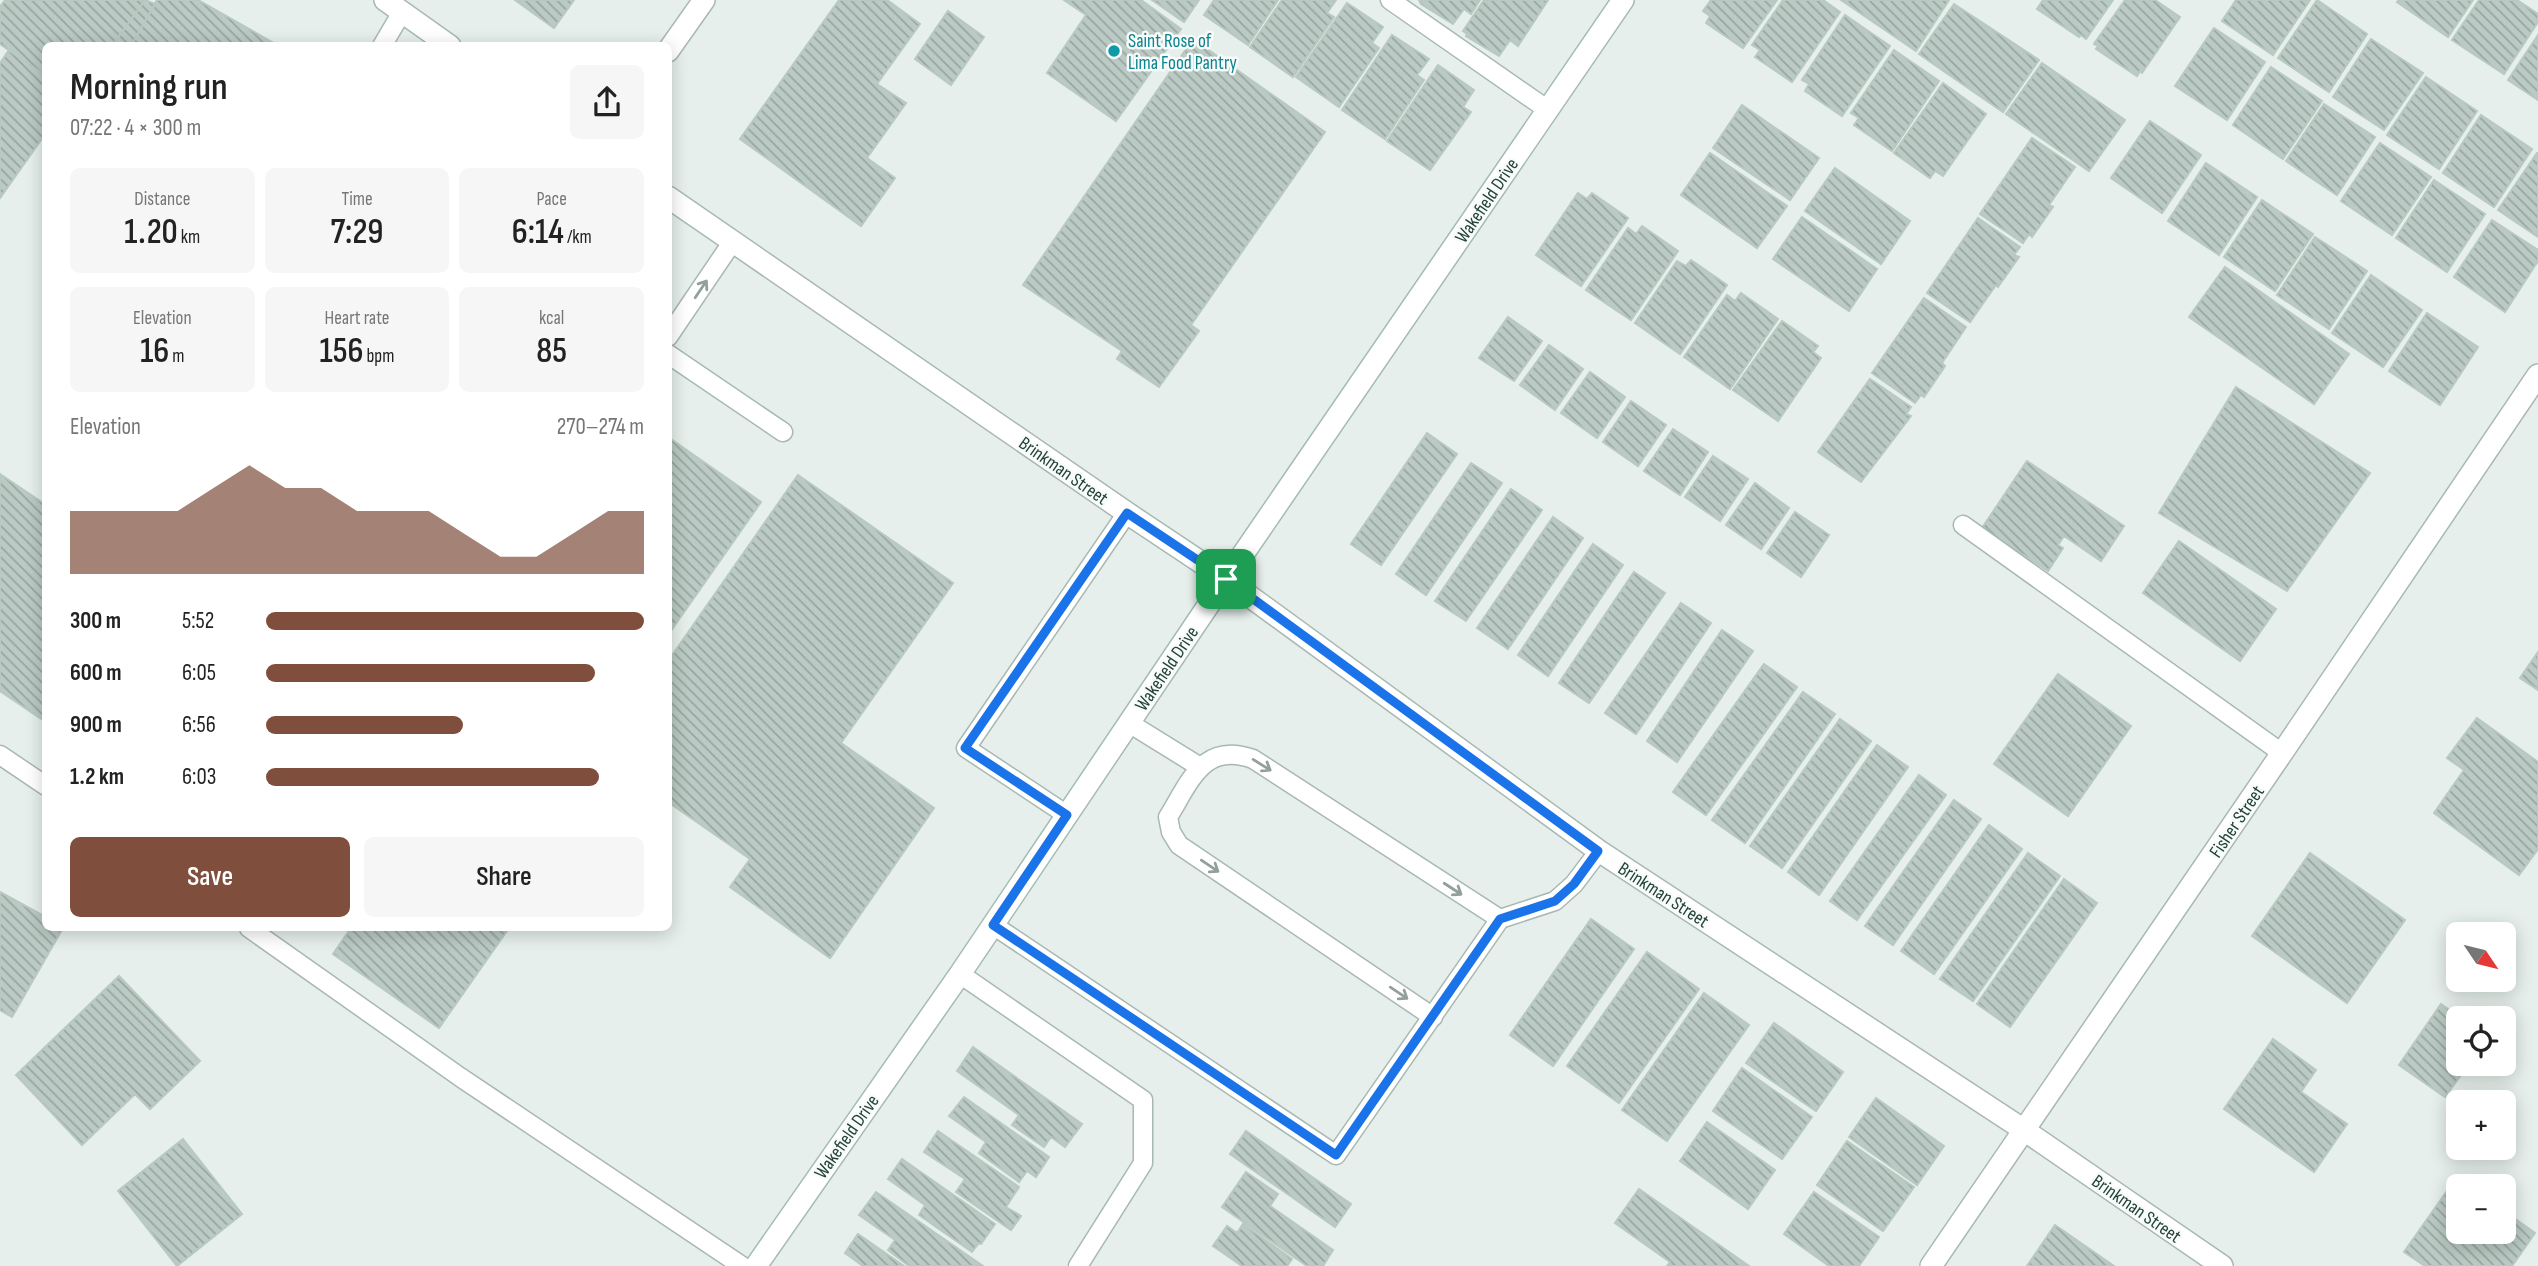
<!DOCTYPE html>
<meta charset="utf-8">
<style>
:root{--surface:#fff;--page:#f6f6f6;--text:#222;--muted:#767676;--accent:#804e3d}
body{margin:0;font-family:"Sofia Sans Condensed",sans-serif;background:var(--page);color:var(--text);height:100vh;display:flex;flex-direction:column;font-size:26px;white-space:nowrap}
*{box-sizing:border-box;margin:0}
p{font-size:23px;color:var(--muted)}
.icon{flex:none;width:38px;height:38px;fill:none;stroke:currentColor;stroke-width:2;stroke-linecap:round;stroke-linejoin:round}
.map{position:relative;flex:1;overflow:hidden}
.details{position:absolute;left:42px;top:42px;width:630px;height:889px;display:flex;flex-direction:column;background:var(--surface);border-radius:10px;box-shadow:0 4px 18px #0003}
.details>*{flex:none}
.needle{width:46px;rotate:125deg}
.controls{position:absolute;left:2446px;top:922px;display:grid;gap:14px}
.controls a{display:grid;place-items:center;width:70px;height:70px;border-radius:10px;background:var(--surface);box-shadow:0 4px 18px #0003;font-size:35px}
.pin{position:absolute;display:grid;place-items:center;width:60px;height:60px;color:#fff;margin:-30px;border-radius:14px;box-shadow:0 4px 10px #0006}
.round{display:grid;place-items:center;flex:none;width:74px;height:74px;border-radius:10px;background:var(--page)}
.summary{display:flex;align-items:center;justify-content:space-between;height:119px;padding:0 28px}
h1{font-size:38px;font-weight:600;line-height:52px}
.metrics{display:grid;grid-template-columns:repeat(3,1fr);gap:10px;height:119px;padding:7px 28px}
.metrics div{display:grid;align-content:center;border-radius:10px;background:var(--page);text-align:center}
.metrics b{font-size:35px;font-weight:600}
.metrics small{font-size:19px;font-weight:400}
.metrics p{font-size:19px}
.chart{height:196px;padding:14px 28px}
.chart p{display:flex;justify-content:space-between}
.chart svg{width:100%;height:126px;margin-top:7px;fill:var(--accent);opacity:.7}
.button{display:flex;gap:14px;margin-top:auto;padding:14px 28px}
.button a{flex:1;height:80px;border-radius:10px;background:var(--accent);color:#fff;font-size:28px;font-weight:600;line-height:80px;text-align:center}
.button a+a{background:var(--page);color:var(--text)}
ul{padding:0 28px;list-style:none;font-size:23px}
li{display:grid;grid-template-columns:112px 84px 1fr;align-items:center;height:52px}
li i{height:18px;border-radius:9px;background:var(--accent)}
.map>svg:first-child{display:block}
</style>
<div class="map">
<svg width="2538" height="1266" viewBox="0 0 2538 1266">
<defs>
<pattern id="building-back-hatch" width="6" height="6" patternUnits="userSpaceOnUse" patternTransform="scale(1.75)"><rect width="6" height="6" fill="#bbcac4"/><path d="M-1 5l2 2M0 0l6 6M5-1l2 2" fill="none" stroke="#98a6a0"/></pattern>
</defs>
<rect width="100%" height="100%" fill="#e6efeb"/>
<path fill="url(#building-back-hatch)" stroke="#b8c9c2" stroke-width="2" d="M 5,0 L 145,0 L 112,46 L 46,46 L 46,76 L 0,44 L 0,7 Z
M 145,0 L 155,4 L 131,46 L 112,46 Z
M 157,0 L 198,0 L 279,46 L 131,46 Z
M 515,0 L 574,0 L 554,28 Z
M 839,0 L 887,0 L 920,24 L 877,84 L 906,103 L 867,158 L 895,178 L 861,226 L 740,139 Z
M 1064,0 L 1141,0 L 1181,29 L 1116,121 L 1047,73 L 1086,15 Z
M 1152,0 L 1199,0 L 1184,22 Z
M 1214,0 L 1278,0 L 1248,45 L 1204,15 Z
M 1282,0 L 1336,0 L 1327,13 L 1334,17 L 1293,77 L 1250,47 Z
M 1419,0 L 1480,0 L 1471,14 L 1464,9 L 1453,24 L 1421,4 Z
M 1484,0 L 1548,0 L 1518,46 L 1510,40 L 1499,56 L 1466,36 L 1467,34 L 1463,31 Z
M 1711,0 L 1777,0 L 1743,48 L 1706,23 L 1710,16 L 1703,11 Z
M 1783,0 L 1823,0 L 1840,12 L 1792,82 L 1755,57 L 1760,50 L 1752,45 Z
M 1841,0 L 1949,0 L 1916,51 Z
M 2043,0 L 2113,0 L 2086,39 L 2081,35 L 2079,37 L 2037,9 Z
M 2125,0 L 2155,0 L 2180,17 L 2142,73 L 2140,71 L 2137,76 L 2096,49 L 2098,46 L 2094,44 Z
M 2236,0 L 2310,0 L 2273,55 L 2222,21 Z
M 2317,0 L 2367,34 L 2329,92 L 2278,58 Z
M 2399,0 L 2473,0 L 2448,37 L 2397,2 Z
M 2479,0 L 2517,0 L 2538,14 L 2538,22 L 2504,74 L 2452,40 Z
M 1347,3 L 1383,27 L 1372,43 L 1379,48 L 1339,107 L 1296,77 Z
M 1954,4 L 2039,60 L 2003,112 L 1919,54 Z
M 948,11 L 984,37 L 951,85 L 915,59 Z
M 1845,15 L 1890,46 L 1842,116 L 1805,91 L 1809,84 L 1802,80 Z
M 2214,28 L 2265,62 L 2227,120 L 2175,86 Z
M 1392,35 L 1429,59 L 1417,75 L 1424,80 L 1385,139 L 1342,110 Z
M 2538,35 L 2538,100 L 2508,80 Z
M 1193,39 L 1325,132 L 1191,325 L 1199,331 L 1159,387 L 1117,359 L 1122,351 L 1023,285 Z
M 2371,39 L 2423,73 L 2384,130 L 2333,97 Z
M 9,50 L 46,76 L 46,133 L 0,198 L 0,63 Z
M 1894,50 L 1939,81 L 1892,151 L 1854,125 L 1859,118 L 1851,113 Z
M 2042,63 L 2125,120 L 2089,171 L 2006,114 Z
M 1438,65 L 1474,90 L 1463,107 L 1471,112 L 1430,170 L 1387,141 Z
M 2271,67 L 2322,101 L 2283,159 L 2233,125 Z
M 2426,77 L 2477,111 L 2439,169 L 2387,135 Z
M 1943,83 L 1986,114 L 1943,176 L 1935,171 L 1930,178 L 1894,153 Z
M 2324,104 L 2375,137 L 2337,195 L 2286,161 Z
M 1742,105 L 1819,158 L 1790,200 L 1713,148 Z
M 2481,115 L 2532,149 L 2494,207 L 2443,173 Z
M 2150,121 L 2201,155 L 2162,213 L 2111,178 Z
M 2032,138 L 2075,167 L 2049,205 L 2053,207 L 2032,237 L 2029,234 L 2023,243 L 1980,214 Z
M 2380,143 L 2431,177 L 2392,235 L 2341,201 Z
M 1710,153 L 1787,206 L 1757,248 L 1681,195 Z
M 2537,153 L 2538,154 L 2538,237 L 2498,210 Z
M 2206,163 L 2257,197 L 2219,255 L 2168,221 Z
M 1835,168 L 1910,221 L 1881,264 L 1805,211 Z
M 2434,180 L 2485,214 L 2447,272 L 2396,238 Z
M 1578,193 L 1587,199 L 1592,193 L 1628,218 L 1581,286 L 1536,255 Z
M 2262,200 L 2313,234 L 2275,291 L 2224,257 Z
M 1802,217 L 1877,269 L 1849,311 L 1773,259 Z
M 1978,218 L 2020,247 L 2014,255 L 2019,257 L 1998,287 L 1996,285 L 1970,322 L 1927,293 Z
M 2492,220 L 2538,250 L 2538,261 L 2505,312 L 2454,277 Z
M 1642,226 L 1678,251 L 1631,320 L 1586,290 L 1628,228 L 1636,234 Z
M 2315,237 L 2367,271 L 2329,329 L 2277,295 Z
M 1691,260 L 1727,285 L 1680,354 L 1635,323 L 1677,261 L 1686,266 Z
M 2225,267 L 2349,354 L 2314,404 L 2189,317 Z
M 2371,275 L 2422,310 L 2383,367 L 2332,333 Z
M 1741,293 L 1778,319 L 1730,389 L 1684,357 L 1727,295 L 1735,301 Z
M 1924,298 L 1966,327 L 1942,363 L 1945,366 L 1924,397 L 1921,395 L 1915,403 L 1872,373 Z
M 2427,313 L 2478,347 L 2440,405 L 2389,371 Z
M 1508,317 L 1542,341 L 1514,381 L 1479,358 Z
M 1782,321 L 1818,346 L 1813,352 L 1821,358 L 1778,421 L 1733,390 Z
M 1549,345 L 1583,369 L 1555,410 L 1520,385 Z
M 1590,372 L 1625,397 L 1597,438 L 1561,413 Z
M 1870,379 L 1911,407 L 1906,414 L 1911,416 L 1861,482 L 1818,452 Z
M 2236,387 L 2370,473 L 2287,591 L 2159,513 Z
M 1631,401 L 1666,425 L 1638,466 L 1603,442 Z
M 1673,429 L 1708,452 L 1680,495 L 1644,471 Z
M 1427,433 L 1457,454 L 1381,565 L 1351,544 Z
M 668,437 L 761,502 L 668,635 Z
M 1713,456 L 1748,479 L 1720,521 L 1685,497 Z
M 2027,461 L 2124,526 L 2101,561 L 2064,536 L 2058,545 L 2063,548 L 2048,571 L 1982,528 Z
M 1471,463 L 1502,483 L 1426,595 L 1396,574 Z
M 0,474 L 46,505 L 46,722 L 0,691 Z
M 798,475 L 953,583 L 841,743 L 934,808 L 830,958 L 730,887 L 750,859 L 668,802 L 668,661 Z
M 1755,483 L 1789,508 L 1761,549 L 1726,525 Z
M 1511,489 L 1542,510 L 1466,621 L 1435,601 Z
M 1795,512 L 1829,535 L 1801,577 L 1767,553 Z
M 1553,517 L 1583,538 L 1508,649 L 1477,628 Z
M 2179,541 L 2276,609 L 2240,661 L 2143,593 Z
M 1593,544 L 1623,565 L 1548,676 L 1518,655 Z
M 1634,572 L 1665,593 L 1589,703 L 1559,683 Z
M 1681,603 L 1711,623 L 1636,734 L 1605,713 Z
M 1722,630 L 1753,651 L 1677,762 L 1647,741 Z
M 2538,652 L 2538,690 L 2520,678 Z
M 1764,664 L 1797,687 L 1706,815 L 1673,792 Z
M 2058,674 L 2131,726 L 2068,816 L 1994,764 Z
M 1803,692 L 1835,714 L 1745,843 L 1712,820 Z
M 2477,718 L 2538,762 L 2538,849 L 2519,875 L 2434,813 L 2464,770 L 2447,758 Z
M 1840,719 L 1871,741 L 1782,868 L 1750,846 Z
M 1877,745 L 1908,767 L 1819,895 L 1788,872 Z
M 1919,775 L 1946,795 L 1857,920 L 1830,901 Z
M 1954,800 L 1981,819 L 1893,945 L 1865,926 Z
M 1989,825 L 2022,849 L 1934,974 L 1901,951 Z
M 2028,853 L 2060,876 L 1973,1001 L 1940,979 Z
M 2310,853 L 2405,920 L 2347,1003 L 2252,936 Z
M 2064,879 L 2097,903 L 2010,1027 L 1977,1004 Z
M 0,892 L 46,917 L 46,928 L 63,928 L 12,1017 L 0,1010 Z
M 1591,919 L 1634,949 L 1553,1066 L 1510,1035 Z
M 351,928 L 509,928 L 439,1028 L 333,954 Z
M 1647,952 L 1699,989 L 1619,1103 L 1567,1066 Z
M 119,976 L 200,1061 L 150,1109 L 135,1094 L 82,1145 L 16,1075 Z
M 1704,993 L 1749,1025 L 1667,1141 L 1622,1110 Z
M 2441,1004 L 2461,1018 L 2459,1018 L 2459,1064 L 2469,1064 L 2445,1097 L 2399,1065 Z
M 1774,1023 L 1843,1072 L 1816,1111 L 1746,1063 Z
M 2273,1039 L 2316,1070 L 2301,1092 L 2347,1124 L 2314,1172 L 2224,1109 Z
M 973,1047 L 1082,1124 L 1065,1147 L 1051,1137 L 1044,1147 L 1012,1125 L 1019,1115 L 957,1071 Z
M 1742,1068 L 1812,1117 L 1782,1159 L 1713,1111 Z
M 964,1097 L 1049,1157 L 1036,1177 L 1027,1171 L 1019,1182 L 979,1153 L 986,1142 L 949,1116 Z
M 1876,1098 L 1944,1146 L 1917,1185 L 1849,1137 Z
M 1707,1122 L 1775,1170 L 1748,1209 L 1680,1161 Z
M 938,1131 L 1019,1187 L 1006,1207 L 1021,1216 L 1011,1230 L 956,1192 L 965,1179 L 924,1152 Z
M 1246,1131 L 1351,1204 L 1335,1227 L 1230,1154 Z
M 183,1139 L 242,1214 L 177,1266 L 118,1191 Z
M 1847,1141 L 1914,1187 L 1883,1231 L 1817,1185 Z
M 902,1159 L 995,1224 L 981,1244 L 979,1243 L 972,1252 L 919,1215 L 925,1205 L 888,1179 Z
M 1246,1172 L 1278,1194 L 1270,1206 L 1333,1250 L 1323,1266 L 1307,1266 L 1222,1207 Z
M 2456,1178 L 2469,1186 L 2459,1186 L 2459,1232 L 2504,1232 L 2504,1211 L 2535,1233 L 2512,1266 L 2425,1266 L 2404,1252 Z
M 1639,1189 L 1749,1266 L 1667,1266 L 1670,1262 L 1615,1223 Z
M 876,1192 L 983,1266 L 909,1266 L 888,1250 L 895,1240 L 859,1215 Z
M 1814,1192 L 1879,1237 L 1859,1266 L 1829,1266 L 1784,1234 Z
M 1243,1224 L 1292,1259 L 1287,1266 L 1242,1266 L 1213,1246 L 1227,1226 L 1237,1233 Z
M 2055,1225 L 2114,1266 L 2027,1266 Z
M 858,1234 L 904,1266 L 863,1266 L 845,1253 Z"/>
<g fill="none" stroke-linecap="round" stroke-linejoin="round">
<g stroke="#a8b8b2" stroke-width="21">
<path id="lane" d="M 1390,0 L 1548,110
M 382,46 L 402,12
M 668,337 L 733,241
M 668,354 L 783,432
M 1963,525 L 2282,753
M 1129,723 L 1200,767
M 0,755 L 46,786
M 1067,815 L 966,748 L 1127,513
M 993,925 L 1336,1155 L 1500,919 L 1555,901 L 1574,884 L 1599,851
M 249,928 L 460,1077 L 742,1266
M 960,974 L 1143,1100 L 1143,1163 L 1078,1266
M 1433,1017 L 1179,845 L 1171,832 L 1168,817 C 1190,782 1203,741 1253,759 L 1500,919"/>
</g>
<g stroke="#a8b8b2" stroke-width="24">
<path id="street" d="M 385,0 L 450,46
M 668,51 L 704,0
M 668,197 L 1127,513 L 1226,579 L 1599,851 L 2024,1130 L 2222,1266
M 1931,1266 L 2282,753 L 2538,375"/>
</g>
<g stroke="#a4bbb3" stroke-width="24">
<path id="secondary" d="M 756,1266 L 960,974 L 1226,579 L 1623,0"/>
</g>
<use href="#lane" stroke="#fff" stroke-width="18"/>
<use href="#street" stroke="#fff" stroke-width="21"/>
<use href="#secondary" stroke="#fff" stroke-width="21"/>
</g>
<defs><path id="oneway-shaft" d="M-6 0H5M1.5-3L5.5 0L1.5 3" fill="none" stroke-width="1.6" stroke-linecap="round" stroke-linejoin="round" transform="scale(1.75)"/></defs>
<g stroke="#92a09c">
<use href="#oneway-shaft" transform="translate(701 289) rotate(-56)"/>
<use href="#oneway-shaft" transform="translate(1262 765) rotate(32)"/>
<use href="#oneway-shaft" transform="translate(1210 866) rotate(34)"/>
<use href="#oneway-shaft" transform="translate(1453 889) rotate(33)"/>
<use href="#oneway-shaft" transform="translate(1399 993) rotate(34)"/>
</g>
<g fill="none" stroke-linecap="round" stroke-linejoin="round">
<g stroke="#fff" stroke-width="14">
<path id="route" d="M 1127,513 L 1226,579 L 1598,851 L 1574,884 L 1555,901 L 1500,919 L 1336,1155 L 993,925 L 1067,815 L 965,748 Z"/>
</g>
<use href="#route" stroke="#1a73e8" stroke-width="9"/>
</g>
<circle fill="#0f9aa8" stroke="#f7fbf9" stroke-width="2.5" cx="1114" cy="51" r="7"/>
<g text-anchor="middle" stroke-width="5" stroke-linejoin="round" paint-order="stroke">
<g font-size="19" fill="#0d838f" stroke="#f7fbf9" text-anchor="start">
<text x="1128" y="47">Saint Rose of<tspan x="1128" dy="22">Lima Food Pantry</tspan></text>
</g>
<g font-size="19" fill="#24423a" stroke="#f7fbf9">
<text transform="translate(1486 200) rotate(-56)" y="7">Wakefield Drive</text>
<text transform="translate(1064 470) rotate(35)" y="7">Brinkman Street</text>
<text transform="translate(1166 668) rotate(-56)" y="7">Wakefield Drive</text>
<text transform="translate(2236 821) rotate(-56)" y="7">Fisher Street</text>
<text transform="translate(1664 894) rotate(33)" y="7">Brinkman Street</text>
<text transform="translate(846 1136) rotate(-55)" y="7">Wakefield Drive</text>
<text transform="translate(2137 1208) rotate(35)" y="7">Brinkman Street</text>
</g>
</g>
</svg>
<div class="controls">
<a><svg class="needle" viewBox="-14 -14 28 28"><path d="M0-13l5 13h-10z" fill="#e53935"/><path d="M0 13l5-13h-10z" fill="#767676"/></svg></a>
<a><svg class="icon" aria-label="locate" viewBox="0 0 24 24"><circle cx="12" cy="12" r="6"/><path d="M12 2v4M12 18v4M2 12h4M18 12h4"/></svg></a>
<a>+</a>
<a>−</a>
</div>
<div class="pin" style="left:1226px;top:579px;background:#1e9e55"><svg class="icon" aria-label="arrive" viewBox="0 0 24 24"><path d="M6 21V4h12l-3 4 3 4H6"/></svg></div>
<section class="details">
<div class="summary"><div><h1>Morning run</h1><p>07:22 · 4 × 300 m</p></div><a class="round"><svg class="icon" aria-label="share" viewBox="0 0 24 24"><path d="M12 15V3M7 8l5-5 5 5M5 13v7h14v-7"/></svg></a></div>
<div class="metrics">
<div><p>Distance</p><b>1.20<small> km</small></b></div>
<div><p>Time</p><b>7:29</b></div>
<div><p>Pace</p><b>6:14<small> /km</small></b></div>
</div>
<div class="metrics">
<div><p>Elevation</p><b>16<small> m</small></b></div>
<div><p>Heart rate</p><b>156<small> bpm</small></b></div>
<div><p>kcal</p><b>85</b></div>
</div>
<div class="chart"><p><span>Elevation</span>270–274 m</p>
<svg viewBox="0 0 160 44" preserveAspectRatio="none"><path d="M0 44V22L10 22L20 22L30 22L40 14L50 6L60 14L70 14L80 22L90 22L100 22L110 30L120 38L130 38L140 30L150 22L160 22V44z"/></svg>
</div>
<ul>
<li><b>300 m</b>5:52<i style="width:100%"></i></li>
<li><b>600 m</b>6:05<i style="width:87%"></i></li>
<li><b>900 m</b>6:56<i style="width:52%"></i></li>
<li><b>1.2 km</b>6:03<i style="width:88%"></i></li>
</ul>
<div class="button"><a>Save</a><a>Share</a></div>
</section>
</div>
